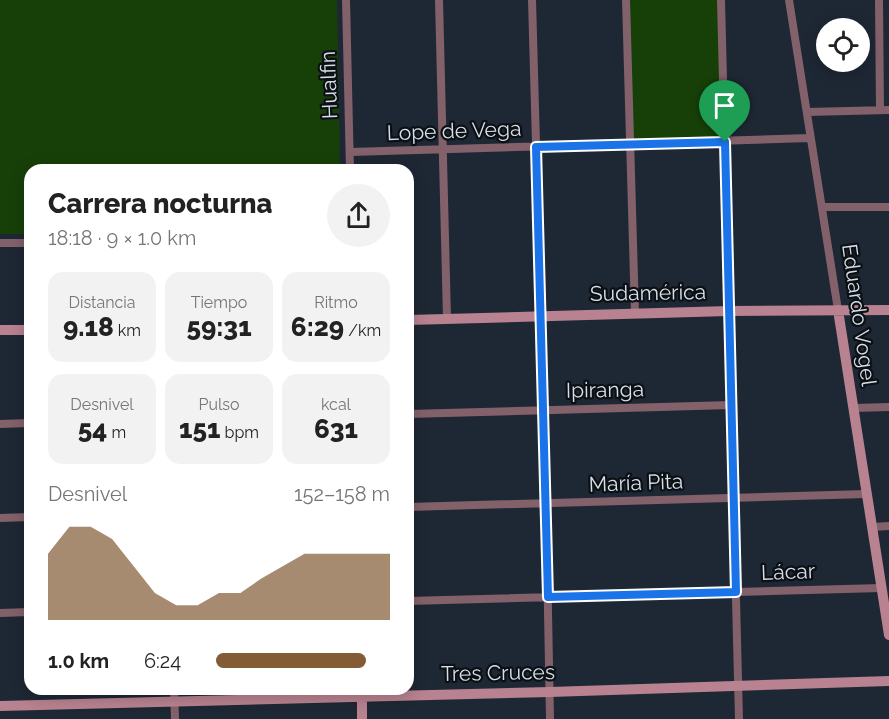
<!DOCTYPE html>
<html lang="es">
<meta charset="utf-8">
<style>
:root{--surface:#fff;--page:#f2f2f2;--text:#222;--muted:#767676;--accent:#835b35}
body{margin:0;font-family:Raleway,sans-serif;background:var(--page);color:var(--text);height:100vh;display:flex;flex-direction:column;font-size:22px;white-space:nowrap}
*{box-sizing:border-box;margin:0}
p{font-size:20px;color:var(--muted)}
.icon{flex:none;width:33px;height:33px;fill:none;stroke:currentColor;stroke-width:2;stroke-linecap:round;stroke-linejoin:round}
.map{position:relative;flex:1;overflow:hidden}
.details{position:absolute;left:24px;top:164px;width:390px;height:531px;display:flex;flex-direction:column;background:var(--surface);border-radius:18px;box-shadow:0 3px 15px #0003}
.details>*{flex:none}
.tools{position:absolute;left:816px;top:18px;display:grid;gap:12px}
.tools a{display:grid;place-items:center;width:54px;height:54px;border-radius:50%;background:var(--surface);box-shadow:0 3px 15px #0003;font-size:30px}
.pin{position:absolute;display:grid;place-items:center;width:51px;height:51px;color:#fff;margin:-62px -26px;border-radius:50% 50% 50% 0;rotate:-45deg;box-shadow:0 0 6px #0007}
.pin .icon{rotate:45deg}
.round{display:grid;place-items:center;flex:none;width:63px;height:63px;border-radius:32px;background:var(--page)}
.summary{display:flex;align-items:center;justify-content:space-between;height:102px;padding:0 24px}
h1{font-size:27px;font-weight:800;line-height:45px}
.metrics{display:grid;grid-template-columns:repeat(3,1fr);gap:9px;height:102px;padding:6px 24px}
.metrics div{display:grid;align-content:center;border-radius:15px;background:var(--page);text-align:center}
.metrics b{font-size:26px;font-weight:800}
.metrics small{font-size:16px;font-weight:400}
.metrics p{font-size:16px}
.chart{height:168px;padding:12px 24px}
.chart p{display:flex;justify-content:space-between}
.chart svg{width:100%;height:108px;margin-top:6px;fill:var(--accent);opacity:.7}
ul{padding:0 24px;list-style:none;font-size:20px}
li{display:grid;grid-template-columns:96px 72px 1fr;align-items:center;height:45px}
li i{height:15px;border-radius:8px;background:var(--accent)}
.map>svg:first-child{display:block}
</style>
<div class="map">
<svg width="889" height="719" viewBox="0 0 889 719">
<rect width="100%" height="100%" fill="#1e2734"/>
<path fill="#174009" d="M 0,0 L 337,0 L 340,169 L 30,170 L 30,234 L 0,234 Z
M 626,0 L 721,0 L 725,142 L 629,144 Z"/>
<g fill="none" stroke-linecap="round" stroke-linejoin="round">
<path stroke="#83616a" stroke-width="8" d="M 346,0 L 350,170
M 439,0 L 447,318
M 532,0 L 546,504 L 550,719
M 626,0 L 635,313
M 721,0 L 739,719
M 789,0 L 838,310
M 879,0 L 880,110
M 807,112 L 889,110
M 350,152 L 810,138
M 823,207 L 889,207
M 0,243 L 30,243
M 853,408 L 889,407
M 408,414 L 731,405
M 0,424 L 30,423
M 408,507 L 866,494
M 0,518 L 30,517
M 872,527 L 889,526
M 408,601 L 881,588
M 0,613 L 30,612
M 174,688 L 175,719"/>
<path stroke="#b88290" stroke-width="10" d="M 838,310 L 889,635
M 408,320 L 729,311 L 889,310
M 0,330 L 30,330
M 362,689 L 362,719
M 0,706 L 550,692 L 889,681"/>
</g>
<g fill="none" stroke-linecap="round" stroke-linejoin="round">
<g stroke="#fff" stroke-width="12">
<path id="route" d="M 725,142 L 736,592 L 548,597 L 536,147 Z"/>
</g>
<use href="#route" stroke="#1a73e8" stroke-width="8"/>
</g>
<g text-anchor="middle" stroke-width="4.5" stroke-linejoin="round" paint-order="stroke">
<g font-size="21" fill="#d8dee7" stroke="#0b1015">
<text transform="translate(329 85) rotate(-92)" y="7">Hualfin</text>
<text transform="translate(454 131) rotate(-2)" y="7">Lope de Vega</text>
<text transform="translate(648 293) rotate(-1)" y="7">Sudamérica</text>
<text transform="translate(859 315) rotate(82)" y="7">Eduardo Vogel</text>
<text transform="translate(605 390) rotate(-1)" y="7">Ipiranga</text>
<text transform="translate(636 483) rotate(-2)" y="7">María Pita</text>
<text transform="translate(788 572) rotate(-2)" y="7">Lácar</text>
<text transform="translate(498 673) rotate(-1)" y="7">Tres Cruces</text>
</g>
</g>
</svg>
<div class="tools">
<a><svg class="icon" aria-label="locate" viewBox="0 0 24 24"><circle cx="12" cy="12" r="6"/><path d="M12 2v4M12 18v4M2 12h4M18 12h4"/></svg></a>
</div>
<div class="pin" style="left:725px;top:142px;background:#1e9e55"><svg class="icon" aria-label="arrive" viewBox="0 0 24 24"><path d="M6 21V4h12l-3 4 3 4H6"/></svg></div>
<section class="details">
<div class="summary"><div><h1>Carrera nocturna</h1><p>18:18 · 9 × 1.0 km</p></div><a class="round"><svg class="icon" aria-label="share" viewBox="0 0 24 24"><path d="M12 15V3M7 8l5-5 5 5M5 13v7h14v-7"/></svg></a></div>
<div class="metrics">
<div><p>Distancia</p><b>9.18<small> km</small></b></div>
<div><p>Tiempo</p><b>59:31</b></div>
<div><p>Ritmo</p><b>6:29<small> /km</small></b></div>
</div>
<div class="metrics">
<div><p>Desnivel</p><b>54<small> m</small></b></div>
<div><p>Pulso</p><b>151<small> bpm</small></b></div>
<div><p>kcal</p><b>631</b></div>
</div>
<div class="chart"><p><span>Desnivel</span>152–158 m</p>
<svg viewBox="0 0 160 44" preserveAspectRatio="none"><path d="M0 44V17L10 6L20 6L30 11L40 22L50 33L60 38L70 38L80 33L90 33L100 27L110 22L120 17L130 17L140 17L150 17L160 17V44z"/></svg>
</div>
<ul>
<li><b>1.0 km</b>6:24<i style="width:86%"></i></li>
</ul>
</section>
</div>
